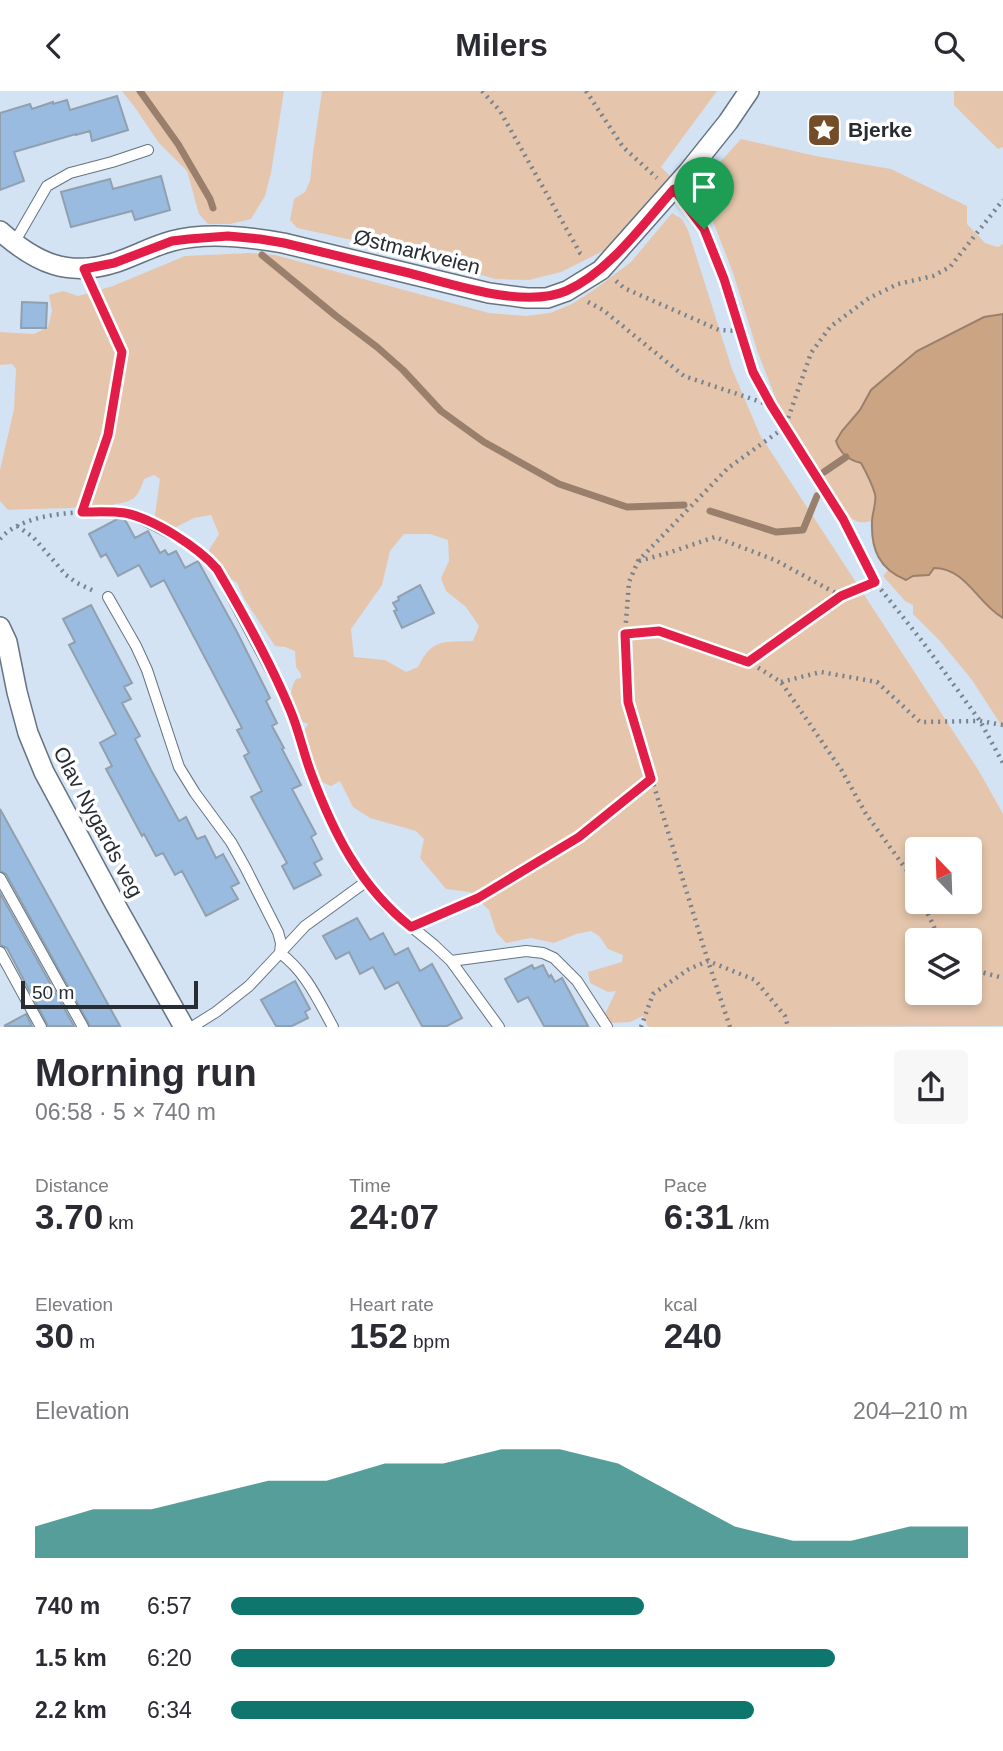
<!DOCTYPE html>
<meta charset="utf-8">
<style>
:root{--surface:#fff;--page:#f7f7f7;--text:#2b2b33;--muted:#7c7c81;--accent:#0f766e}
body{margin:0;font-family:Arial,sans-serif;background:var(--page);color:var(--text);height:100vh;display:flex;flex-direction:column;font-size:26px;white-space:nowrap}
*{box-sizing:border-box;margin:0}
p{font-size:23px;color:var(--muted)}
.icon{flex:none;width:38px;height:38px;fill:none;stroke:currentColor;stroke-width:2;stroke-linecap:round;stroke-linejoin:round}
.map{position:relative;height:936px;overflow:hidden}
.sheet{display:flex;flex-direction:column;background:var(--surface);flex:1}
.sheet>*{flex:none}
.needle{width:46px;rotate:337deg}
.tools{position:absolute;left:905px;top:746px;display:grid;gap:14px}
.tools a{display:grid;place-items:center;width:77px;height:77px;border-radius:7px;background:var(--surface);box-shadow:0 4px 10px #0003;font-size:35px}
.scale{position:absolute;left:21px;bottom:18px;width:177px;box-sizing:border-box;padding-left:7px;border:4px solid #272d33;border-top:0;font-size:19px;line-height:24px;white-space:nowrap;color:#272d33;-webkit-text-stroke:5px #fff;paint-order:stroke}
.pin{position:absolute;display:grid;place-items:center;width:60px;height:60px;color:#fff;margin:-72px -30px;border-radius:50% 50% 50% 0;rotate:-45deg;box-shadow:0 0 7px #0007}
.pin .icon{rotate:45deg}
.round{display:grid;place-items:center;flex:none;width:74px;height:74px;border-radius:7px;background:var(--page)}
.head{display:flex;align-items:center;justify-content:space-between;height:119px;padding:0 35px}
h1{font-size:38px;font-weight:700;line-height:52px}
.stats{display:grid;grid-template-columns:repeat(3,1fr);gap:10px;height:119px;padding:7px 35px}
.stats div{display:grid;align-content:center}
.stats b{font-size:35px;font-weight:700}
.stats small{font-size:19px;font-weight:400}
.stats p{font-size:19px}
.chart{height:196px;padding:14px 35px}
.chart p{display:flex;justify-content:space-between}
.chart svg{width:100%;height:126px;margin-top:7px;fill:var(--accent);opacity:.7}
ul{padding:0 35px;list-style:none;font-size:23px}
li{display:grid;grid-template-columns:112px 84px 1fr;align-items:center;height:52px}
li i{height:18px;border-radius:9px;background:var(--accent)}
header{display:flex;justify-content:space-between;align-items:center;height:91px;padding:0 35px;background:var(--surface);font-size:32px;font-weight:700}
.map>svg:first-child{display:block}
</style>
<header><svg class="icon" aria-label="back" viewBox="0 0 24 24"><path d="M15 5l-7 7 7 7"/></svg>Milers<svg class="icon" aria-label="search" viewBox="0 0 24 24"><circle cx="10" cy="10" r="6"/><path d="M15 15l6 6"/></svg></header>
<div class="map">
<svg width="1003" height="936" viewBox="0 0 1003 936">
<rect width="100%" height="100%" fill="#d3e3f4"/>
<path fill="#e5c6ac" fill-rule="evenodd" d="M 122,0 L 284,0 L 271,82 L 265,105 L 251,128 L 230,133 L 208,133 L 199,123 L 187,80 L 159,52 L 136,18 Z
M 322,0 L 717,0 L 661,76 L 671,86 L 632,134 L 605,159 L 561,181 L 529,189 L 495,188 L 394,158 L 297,137 L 290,129 L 294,108 L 305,101 L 310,90 L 313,62 Z
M 954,0 L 1003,0 L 1003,56 L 998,58 L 954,14 Z
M 741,48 L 816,65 L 891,78 L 967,115 L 967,133 L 985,152 L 998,156 L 1003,153 L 1003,223 L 984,226 L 917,260 L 871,299 L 860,319 L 842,340 L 839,357 C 845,365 850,370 860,372 C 864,379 874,399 875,405 C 876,413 873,422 872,430 C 854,434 852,428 842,416 L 779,316 L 758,262 L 733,182 L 704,107 L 702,91 Z
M 672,122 L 682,128 L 688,139 L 732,278 L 760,344 L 979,680 L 1003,723 L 1003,935 L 648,936 L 643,925 L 630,931 L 610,932 L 604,925 L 616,900 L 608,901 L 590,892 L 588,881 L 622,871 L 623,864 L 608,858 L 599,845 L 591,840 L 576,843 L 554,852 L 531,847 L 506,852 L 496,841 L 489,819 L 470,801 L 446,798 L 420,767 L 424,748 L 416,740 L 370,727 L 353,716 L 340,690 L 331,695 L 314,688 C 311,680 313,671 310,663 C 306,652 301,653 303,640 L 307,635 L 308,633 L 300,630 C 292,616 287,601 296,588 L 301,587 L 301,583 L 296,576 L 295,560 L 285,556 L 275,555 L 245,509 L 237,492 L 220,481 L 209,471 L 209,459 L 219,443 L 211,424 L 194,427 L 172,438 L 159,436 L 155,424 L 160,388 L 154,384 L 144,388 C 142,394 139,403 134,407 C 121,419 30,417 8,419 L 0,410 L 0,379 L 14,318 L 16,278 L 12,273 L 0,274 L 0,241 L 34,243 L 48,236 L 52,220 L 49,204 L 63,200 L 78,205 L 113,195 L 185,165 L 250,162 L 275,164 L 489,222 L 526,225 L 550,222 L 572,213 L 595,198 L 631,171 ZM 404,443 L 430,443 L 448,449 L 449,470 L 441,487 L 446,500 L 466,516 L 479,535 L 473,550 C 444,551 432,547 418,576 L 406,581 L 385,569 L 354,566 L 351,538 L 382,494 L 390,460 ZM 917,758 L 970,758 L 970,810 L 917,810 ZM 917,849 L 970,849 L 970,901 L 917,901 Z
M 934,477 C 966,477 978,513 1003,527 L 1003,637 L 972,589 L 940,550 L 913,523 L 913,514 L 905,510 L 883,485 L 888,479 L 906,489 L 913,485 L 926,485 Z"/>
<path fill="#cba484" stroke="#9a806c" stroke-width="2" d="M 1003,223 L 1003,527 C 978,513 966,477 934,477 L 929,484 L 913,485 L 906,489 C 879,478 871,458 872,431 C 872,422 877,411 875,403 C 872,393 866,381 861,372 C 848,369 840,362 836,350 L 842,340 L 860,319 L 871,299 L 917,260 L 984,226 Z"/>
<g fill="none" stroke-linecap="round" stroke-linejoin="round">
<path stroke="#9a806c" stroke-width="7" d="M 140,0 L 178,53 L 210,108 L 213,117
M 262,164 L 336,225 L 377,256 L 403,279 L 441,320 L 484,351 L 559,393 L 627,416 L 684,414
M 824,381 L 846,366
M 710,420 L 776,441 L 803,439 L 817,405"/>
</g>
<path fill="#98bbdf" stroke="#91a0af" stroke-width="2" d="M 117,5 L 128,39 L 92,50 L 90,40 L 76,44 L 76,43 L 14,61 L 24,90 L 0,99 L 0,22 L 30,13 L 32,18 L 53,11 L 53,13 L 67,9 L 70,19 Z
M 161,85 L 170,119 L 135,129 L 132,120 L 71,136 L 61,101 L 110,88 L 113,98 Z
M 22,211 L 47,212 L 46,237 L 21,237 Z
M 123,425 L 135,447 L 148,440 L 160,462 L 165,459 L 168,464 L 176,460 L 185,477 L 198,470 L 237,541 L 270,607 L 266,610 L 277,632 L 272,635 L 284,657 L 282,658 L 301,694 L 292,698 L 316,743 L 311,746 L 322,768 L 314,772 L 321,784 L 294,798 L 282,775 L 287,772 L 251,706 L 262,700 L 244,665 L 249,662 L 237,639 L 242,637 L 164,489 L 151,496 L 139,474 L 118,485 L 106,463 L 101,466 L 89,443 Z
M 420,494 L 434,522 L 402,537 L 394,520 L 397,519 L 393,512 L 399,509 L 398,506 Z
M 91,514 L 132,592 L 124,596 L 131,608 L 122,612 L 140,645 L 135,648 L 151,679 L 179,730 L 186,726 L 197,748 L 205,745 L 216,767 L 223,763 L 239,792 L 231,796 L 238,808 L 206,825 L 182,780 L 175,784 L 163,762 L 156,765 L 144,743 L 142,745 L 106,678 L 112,675 L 100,652 L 116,643 L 69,554 L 75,551 L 63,528 Z
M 0,718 L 120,935 L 90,935 L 6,783 L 0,780 Z
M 0,802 L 74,935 L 48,935 L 7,857 L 0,854 Z
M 357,827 L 370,849 L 383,842 L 395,864 L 408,857 L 420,880 L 432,873 L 462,927 L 447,935 L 422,935 L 398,891 L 385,898 L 373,876 L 360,883 L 349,861 L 336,868 L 323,845 Z
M 532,874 L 534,878 L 543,874 L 549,886 L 551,884 L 555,891 L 562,887 L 588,935 L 544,935 L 528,906 L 518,911 L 505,888 Z
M 295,890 L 310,918 L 305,921 L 308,927 L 292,935 L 276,935 L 261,909 Z
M 26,923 L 32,935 L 4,935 Z"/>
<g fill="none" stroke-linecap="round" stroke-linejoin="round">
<g stroke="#657382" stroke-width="12">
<path id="service" d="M 14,152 L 47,95 L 70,82 L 112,71 L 148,59
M 138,426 C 167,440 196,454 217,478 L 281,598 L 293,625 L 311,682 L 334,737 L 355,776 L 386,815 L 434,854 L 451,870 L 499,936
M 108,506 L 136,555 L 147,579 L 179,676 L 195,702 L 231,751 L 245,776 L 278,841 L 281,852 L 280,862 L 249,895 L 216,921 L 192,936
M 0,787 L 83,936
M 0,861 L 41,936
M 451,870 L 526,860 L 543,862 L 554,867 L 577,890 L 607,936
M 333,936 C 318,909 306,881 280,862 L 305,835 L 367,790"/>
</g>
<g stroke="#657382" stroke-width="22">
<path id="minor" d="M 0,140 C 36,172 68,187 117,171 C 135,165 153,155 172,150 C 205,141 250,146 283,152 L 489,202 L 527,207 L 547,207 L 567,200 L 601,179 L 688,81 L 728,31 L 749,0
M 0,536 L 7,551 L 17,601 L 28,642 L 44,681 L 115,813 L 184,936"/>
</g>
<path stroke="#78828d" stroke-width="4.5" stroke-dasharray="2 5" stroke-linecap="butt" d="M 482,0 L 500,20 L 580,162 L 584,165
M 586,0 L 623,56 L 657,87
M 686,114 L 704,138 L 725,188 L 753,281 L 771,314 L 843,428 L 875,491 L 922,550 L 980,630 L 1003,672
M 616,190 L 624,197 L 719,239 L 739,240
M 588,211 L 603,219 L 684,285 L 770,314
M 82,421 L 108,344 L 122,261 L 94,197
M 17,435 L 33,446 L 66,484 L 77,492 L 94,500
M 0,448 C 25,419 91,419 126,423
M 639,470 L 668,462 L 715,446 L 775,469 L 841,505 L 875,491
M 625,543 L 659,540 L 749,571 L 781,591 L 842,680 L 866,723 L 908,781 L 917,800
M 749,571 L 841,505
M 781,591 L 821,581 L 877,591 L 920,631 L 980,630 L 1003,634
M 922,810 L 940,849
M 428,829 L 478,807 L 579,746 L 651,688
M 970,878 L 1003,887
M 641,936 L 653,903 L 689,878 L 708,870 L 755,889 L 785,925 L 788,936
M 730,936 L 708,870 L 628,611 L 625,543 L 629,491 L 638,470 L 728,377 L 785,336 L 811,262 L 830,236 L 869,207 L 898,193 L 933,185 L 950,176 L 1003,109"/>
<use href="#service" stroke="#fff" stroke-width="10"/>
<use href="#minor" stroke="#fff" stroke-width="19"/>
</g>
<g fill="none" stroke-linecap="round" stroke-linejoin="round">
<g stroke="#fff" stroke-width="14">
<path id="route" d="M 674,98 L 704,138 L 724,188 L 753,281 L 771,314 L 843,428 L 875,491 L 841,505 L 748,571 L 659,540 L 625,543 L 628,611 L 651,688 L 579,746 L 478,807 L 411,836 C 360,796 333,741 311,682 C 303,661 299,640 291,621 C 271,572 244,524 217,478 C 198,456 154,428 125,422 C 111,420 96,421 82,421 L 108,344 L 122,261 L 84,178 L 114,172 L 172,150 L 189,148 L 228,145 L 260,148 L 284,152 C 325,162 367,172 409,182 C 452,193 524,218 566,200 C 609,181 643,133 674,98 Z"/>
</g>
<use href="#route" stroke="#e11d48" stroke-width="9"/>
</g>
<defs>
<g id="sight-square" transform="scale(1.75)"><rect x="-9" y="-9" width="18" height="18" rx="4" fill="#734d2a" stroke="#fff"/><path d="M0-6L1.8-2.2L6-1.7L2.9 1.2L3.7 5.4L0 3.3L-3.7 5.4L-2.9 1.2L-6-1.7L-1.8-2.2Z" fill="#fff"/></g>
</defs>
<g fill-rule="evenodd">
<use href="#sight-square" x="824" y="39"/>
</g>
<g text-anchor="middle" stroke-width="7" stroke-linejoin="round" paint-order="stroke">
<g font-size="21" font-weight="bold" fill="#272d33" stroke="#fff" text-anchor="start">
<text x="848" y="46">Bjerke</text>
</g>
<g font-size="21" fill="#272d33" stroke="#fff">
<text transform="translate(417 161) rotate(14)" y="7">Østmarkveien</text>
<text transform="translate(98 731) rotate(62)" y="7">Olav Nygards veg</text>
</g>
</g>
</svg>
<div class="tools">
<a><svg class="needle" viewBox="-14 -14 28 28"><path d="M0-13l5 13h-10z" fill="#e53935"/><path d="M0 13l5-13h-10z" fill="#7c7c81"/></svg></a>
<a><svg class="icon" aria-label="layers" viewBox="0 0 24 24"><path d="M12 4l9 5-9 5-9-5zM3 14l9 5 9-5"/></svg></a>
</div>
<div class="scale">50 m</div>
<div class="pin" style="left:704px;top:138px;background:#1e9e55"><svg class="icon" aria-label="arrive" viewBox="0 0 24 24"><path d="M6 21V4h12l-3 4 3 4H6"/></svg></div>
</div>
<section class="sheet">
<div class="head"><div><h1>Morning run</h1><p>06:58 · 5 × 740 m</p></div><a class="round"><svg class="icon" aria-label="share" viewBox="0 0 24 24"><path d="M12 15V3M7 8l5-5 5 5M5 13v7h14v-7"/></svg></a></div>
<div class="stats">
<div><p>Distance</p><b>3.70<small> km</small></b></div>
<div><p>Time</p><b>24:07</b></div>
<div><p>Pace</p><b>6:31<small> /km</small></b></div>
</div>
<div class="stats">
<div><p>Elevation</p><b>30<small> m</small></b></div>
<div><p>Heart rate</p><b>152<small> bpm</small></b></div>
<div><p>kcal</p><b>240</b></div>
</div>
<div class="chart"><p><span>Elevation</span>204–210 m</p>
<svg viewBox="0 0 160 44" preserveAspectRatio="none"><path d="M0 44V33L10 27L20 27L30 22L40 17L50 17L60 11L70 11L80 6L90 6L100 11L110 22L120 33L130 38L140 38L150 33L160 33V44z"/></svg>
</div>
<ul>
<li><b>740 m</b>6:57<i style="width:56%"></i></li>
<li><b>1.5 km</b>6:20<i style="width:82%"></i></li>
<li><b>2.2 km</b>6:34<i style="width:71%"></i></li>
</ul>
</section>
